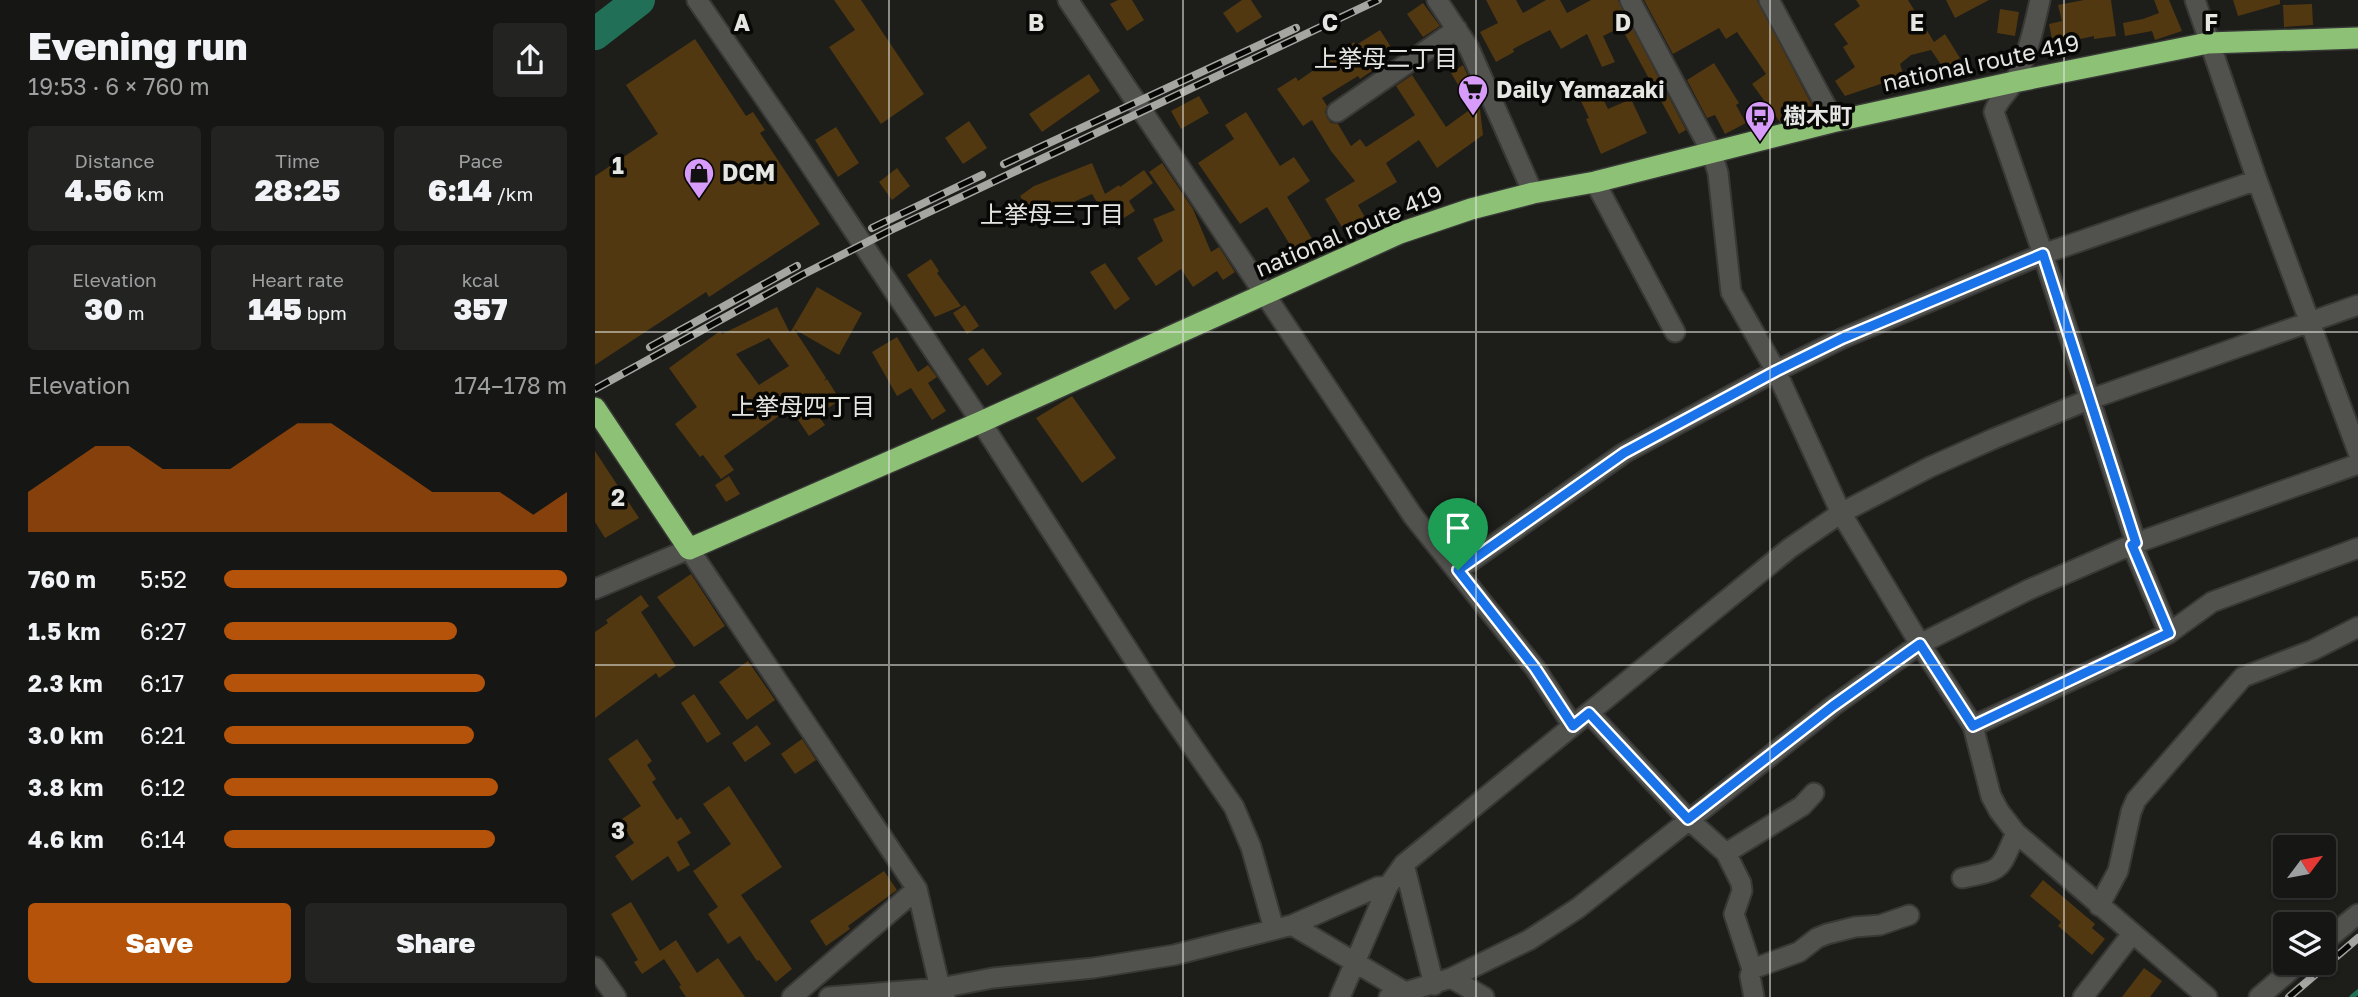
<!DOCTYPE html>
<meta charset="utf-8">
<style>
:root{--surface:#161614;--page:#232322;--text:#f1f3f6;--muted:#9e9fa0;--line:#353534;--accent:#b45309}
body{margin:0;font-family:"Golos Text","Noto Sans JP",sans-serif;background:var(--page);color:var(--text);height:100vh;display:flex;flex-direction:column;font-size:26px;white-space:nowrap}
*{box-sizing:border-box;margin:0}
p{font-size:23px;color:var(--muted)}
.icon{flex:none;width:38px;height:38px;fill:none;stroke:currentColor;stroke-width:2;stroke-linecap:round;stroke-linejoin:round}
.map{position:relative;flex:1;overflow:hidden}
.panel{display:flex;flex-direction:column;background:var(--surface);width:595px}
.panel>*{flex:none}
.needle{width:46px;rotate:58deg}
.tools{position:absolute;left:1678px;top:835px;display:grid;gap:14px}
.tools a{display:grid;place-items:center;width:63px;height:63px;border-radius:7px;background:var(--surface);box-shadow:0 2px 5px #0004,0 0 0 2px var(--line);font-size:35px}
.pin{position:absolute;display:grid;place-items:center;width:60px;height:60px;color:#fff;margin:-72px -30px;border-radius:50% 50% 50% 0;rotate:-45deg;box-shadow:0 0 7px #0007}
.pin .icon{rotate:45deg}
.round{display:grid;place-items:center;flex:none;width:74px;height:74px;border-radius:7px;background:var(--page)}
.summary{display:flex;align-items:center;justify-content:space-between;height:119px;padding:0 28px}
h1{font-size:38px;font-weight:800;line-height:52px}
.stats{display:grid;grid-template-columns:repeat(3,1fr);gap:10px;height:119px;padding:7px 28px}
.stats div{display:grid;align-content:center;border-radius:7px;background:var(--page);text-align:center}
.stats b{font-size:30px;font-weight:800}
.stats small{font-size:19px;font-weight:400}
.stats p{font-size:19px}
.chart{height:196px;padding:14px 28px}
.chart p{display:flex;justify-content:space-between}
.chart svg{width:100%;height:126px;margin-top:7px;fill:var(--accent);opacity:.7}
.cta{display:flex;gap:14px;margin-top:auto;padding:14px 28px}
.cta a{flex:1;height:80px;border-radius:7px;background:var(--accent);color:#fff;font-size:28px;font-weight:800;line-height:80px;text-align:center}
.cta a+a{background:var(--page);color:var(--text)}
ul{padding:0 28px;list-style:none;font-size:23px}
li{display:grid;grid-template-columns:112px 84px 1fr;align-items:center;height:52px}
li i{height:18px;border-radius:9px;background:var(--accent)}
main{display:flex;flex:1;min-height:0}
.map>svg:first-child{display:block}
</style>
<main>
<section class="panel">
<div class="summary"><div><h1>Evening run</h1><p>19:53 · 6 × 760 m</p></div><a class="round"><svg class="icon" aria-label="share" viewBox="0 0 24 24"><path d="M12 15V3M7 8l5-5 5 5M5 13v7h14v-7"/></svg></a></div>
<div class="stats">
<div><p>Distance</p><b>4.56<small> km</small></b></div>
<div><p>Time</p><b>28:25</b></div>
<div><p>Pace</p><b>6:14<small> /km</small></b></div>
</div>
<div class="stats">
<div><p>Elevation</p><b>30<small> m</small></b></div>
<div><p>Heart rate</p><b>145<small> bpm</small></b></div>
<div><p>kcal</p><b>357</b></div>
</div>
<div class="chart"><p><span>Elevation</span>174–178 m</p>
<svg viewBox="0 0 160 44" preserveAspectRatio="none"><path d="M0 44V30L10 22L20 14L30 14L40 22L50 22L60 22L70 14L80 6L90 6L100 14L110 22L120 30L130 30L140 30L150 38L160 30V44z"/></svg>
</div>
<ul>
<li><b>760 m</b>5:52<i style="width:100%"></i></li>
<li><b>1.5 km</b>6:27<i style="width:68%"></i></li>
<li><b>2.3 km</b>6:17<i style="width:76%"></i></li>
<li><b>3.0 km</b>6:21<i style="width:73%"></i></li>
<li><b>3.8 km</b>6:12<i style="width:80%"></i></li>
<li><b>4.6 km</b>6:14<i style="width:79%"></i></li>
</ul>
<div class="cta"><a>Save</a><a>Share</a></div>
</section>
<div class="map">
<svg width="1763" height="997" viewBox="0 0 1763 997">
<rect width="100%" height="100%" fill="#1d1d1a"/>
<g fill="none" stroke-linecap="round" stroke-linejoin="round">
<path stroke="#216f56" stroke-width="5" d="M 1757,997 L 1763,992"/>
<path stroke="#216f56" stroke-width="32" d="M 0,34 L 44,0"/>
</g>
<path fill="#513810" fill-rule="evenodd" d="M 239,0 L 266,0 L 329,94 L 286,124 L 234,47 L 260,30 Z
M 523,0 L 537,0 L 549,20 L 532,31 L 515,4 Z
M 647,0 L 656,0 L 667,17 L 642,33 L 628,13 Z
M 891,0 L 921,0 L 928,13 L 951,0 L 965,0 L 972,13 L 996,0 L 1023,0 L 1091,130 L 1084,134 L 1026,27 L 1008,36 L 1020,62 L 1007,67 L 992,34 L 966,49 L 955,30 L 918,49 L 919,52 L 901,62 L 885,32 L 903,23 Z
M 1049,0 L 1162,0 L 1221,113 L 1185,122 L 1157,84 L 1171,74 L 1142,32 L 1131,39 L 1124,28 L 1078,54 Z
M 1261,0 L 1313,0 L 1339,42 L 1350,34 L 1365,58 L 1349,69 L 1336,50 L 1316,55 L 1305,64 L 1309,76 L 1250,96 L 1240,81 L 1260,67 L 1248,47 L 1253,44 L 1239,24 L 1265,6 Z
M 1351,0 L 1394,0 L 1360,18 Z
M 1489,0 L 1516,0 L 1521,36 L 1499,39 L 1499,36 L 1458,45 L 1454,24 L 1467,21 L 1463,5 Z
M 1559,0 L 1574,0 L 1587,31 L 1560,40 L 1557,31 L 1530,36 L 1528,23 L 1548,19 L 1564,13 Z
M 1638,0 L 1685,0 L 1685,4 L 1643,16 Z
M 828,3 L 845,26 L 828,37 L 812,14 Z
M 1717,4 L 1718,25 L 1689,27 L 1688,5 Z
M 1405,9 L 1424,12 L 1420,36 L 1402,33 Z
M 785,30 L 796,47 L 772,62 L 777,71 L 765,79 L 763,76 L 727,98 L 732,106 L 730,112 L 732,118 L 736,123 L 743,124 L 756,146 L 765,139 L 771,147 L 820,115 L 801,86 L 817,75 L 851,127 L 877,108 L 856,73 L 868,65 L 884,101 L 888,135 L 842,168 L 824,140 L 791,163 L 802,182 L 763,205 L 772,221 L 751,234 L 730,199 L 760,181 L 736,151 L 717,120 L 708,126 L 682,89 L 701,77 L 703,81 L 759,42 L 761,45 Z
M 100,39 L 151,116 L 158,112 L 170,130 L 165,133 L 225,224 L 114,297 L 111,292 L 0,365 L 0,176 L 63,134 L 31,85 Z
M 1119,63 L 1144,103 L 1141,105 L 1151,123 L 1130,134 L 1120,115 L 1112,118 L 1092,80 Z
M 494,74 L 505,91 L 447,132 L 434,114 Z
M 1002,86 L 1013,109 L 1036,99 L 1052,133 L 1006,154 L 991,119 L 994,118 L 983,95 Z
M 604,96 L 614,113 L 586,129 L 576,111 Z
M 651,112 L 685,166 L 699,157 L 715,181 L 692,197 L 719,242 L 700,253 L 672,207 L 645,224 L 603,163 L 639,139 L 630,125 Z
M 374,121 L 392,148 L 368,164 L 350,138 Z
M 241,127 L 264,163 L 243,177 L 220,140 Z
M 497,163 L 510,194 L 524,185 L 525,187 L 549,170 L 558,183 L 534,201 L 540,211 L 516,226 L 497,194 L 462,209 L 442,222 L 425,196 L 439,186 Z
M 567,163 L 598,209 L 616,252 L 624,247 L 640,272 L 628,280 L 622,271 L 598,287 L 586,269 L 561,286 L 542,258 L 568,241 L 558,219 L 580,210 L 554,172 Z
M 302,168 L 315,186 L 297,200 L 284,182 Z
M 336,259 L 344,271 L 342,273 L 366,306 L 340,317 L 312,275 Z
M 510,263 L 535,299 L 520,310 L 495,272 Z
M 222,287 L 267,313 L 244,355 L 199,329 L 231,378 L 229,381 L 232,379 L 245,400 L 223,415 L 230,425 L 214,436 L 195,408 L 129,456 L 139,470 L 126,479 L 108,455 L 105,457 L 80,424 L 102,407 L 74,368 L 125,331 L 127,334 L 182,307 L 195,333 ZM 174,338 L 194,366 L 164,385 L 141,354 Z
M 370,305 L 384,326 L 372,334 L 358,313 Z
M 302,337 L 323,372 L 333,365 L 342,377 L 333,383 L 351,411 L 337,420 L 316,388 L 302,396 L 277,352 Z
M 388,348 L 407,374 L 392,386 L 373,359 Z
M 477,396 L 521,458 L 487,483 L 441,418 Z
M 0,451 L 44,518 L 10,538 L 0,522 Z
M 134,476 L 145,494 L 131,502 L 120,485 Z
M 96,574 L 130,626 L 99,647 L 62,597 Z
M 46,595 L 54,606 L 46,612 L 81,666 L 64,678 L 61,673 L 0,718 L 0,632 L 13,623 L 11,620 Z
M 153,661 L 180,700 L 152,720 L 124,682 Z
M 99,694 L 126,734 L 112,743 L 86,703 Z
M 162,725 L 176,744 L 150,762 L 137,743 Z
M 42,739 L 57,761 L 52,765 L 61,779 L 57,782 L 82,820 L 86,817 L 96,833 L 82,842 L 95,865 L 83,872 L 73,856 L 37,881 L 20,856 L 39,843 L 24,821 L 46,806 L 13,759 Z
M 207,739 L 221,760 L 200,774 L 186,754 Z
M 134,786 L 187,867 L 146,895 L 197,969 L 181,982 L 164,960 L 162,961 L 145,936 L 133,944 L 113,914 L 123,907 L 98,871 L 136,844 L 108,804 Z
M 289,871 L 302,890 L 253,926 L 255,929 L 231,946 L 215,921 Z
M 1448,880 L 1500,924 L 1497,928 L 1510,939 L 1497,955 L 1463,926 L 1466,922 L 1435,896 Z
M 36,902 L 65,951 L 81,940 L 102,973 L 123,958 L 150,997 L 91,997 L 84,987 L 86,985 L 69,959 L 47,974 L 39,962 L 43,960 L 16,914 Z
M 1549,968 L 1567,981 L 1555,997 L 1527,997 Z"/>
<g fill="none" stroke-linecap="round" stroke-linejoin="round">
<g stroke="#383836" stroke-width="23">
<path id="minor" d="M 102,0 L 200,142 L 386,422 L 566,701 L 639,807 L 656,847 L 679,929
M 473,0 L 818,516 L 940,668 L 978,726
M 842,0 L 874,48 L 938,193
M 1035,0 L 1117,153 L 1123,173 L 1136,292 L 1181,371 L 1246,513 L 1325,644 L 1378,726 L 1396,796 L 1404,811 L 1421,833 L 1612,997
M 1174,0 L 1232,108 L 1237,122
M 1445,0 C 1439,27 1433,55 1420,80 C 1414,92 1403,99 1399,112 L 1448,254 L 1541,543
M 1600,0 L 1662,180 L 1763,452
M 742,112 L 862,29
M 1000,182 L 1080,332
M 1537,545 L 1574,633
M 863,570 L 1029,453 L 1181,371 L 1248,338 L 1448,254 L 1662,180
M 0,589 L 94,549 L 322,889 L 345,988 L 350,997
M 994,713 L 1093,819 L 1131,853 L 1146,883 L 1147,891 L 1139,914 L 1157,969 L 1155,976 L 1159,997
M 1378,726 L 1533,654 L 1574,633 L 1617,602 L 1763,548
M 1131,853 L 1207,806 L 1219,793
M 809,864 L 839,985
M 1367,878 C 1408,870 1404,871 1421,833
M 1504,906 L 1523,871 L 1536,812 L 1541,800 L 1648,677 L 1718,650 L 1763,627
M 697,925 L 810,992
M 1729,942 L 1763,914
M 0,967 L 21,997
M 1157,969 L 1204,952 L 1222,938 L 1232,934 L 1260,927 L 1285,925 L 1314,915
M 856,978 L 889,997
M 197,997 L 322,889
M 234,997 L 345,988 L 398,978 L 498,968 L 579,955 L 697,925 L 783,887 L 793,886
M 745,997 L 793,886 L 809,864 L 1195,548 L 1246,513 L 1335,467 L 1398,439 L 1493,400 L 1763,305
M 794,997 L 856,978 L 934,940 L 983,908 L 1238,706 L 1325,644 L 1433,590 L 1541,543 L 1763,464
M 1488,997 L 1537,934
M 1664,997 L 1705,962"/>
</g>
<g stroke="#383836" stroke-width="24">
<path id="highway" d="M 0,408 L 94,549 L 386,422 L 805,233 L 876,209 L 938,193 L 1000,182 L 1237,122 L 1419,82 L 1613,43 L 1763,38"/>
</g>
<use href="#minor" stroke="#51514d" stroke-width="19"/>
<use href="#highway" stroke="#8dc176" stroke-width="21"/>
<g stroke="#a5a5a2" stroke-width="8">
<path id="rail" d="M 409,164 L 701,28
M 277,228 L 387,175
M 55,347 L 202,266
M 0,389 L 207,275 L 296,230 L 783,0
M 1694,997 L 1763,938"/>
</g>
<use href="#rail" stroke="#070706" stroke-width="5" stroke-dasharray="16" stroke-linecap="butt"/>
</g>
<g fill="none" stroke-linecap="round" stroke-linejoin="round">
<g stroke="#fff" stroke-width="14">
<path id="route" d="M 1448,254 L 1541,543 L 1537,545 L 1574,633 L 1378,726 L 1325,644 L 1238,706 L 1093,819 L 994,713 L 978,726 L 940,668 L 863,570 L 1029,453 L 1181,371 L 1248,338 Z"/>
</g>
<use href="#route" stroke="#1a73e8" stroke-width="9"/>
</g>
<path fill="none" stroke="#e5e5e2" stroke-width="2" stroke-opacity="0.55" d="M 294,0 L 294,997M 588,0 L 588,997M 881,0 L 881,997M 1175,0 L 1175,997M 1469,0 L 1469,997M 0,332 L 1763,332M 0,665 L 1763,665"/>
<defs>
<g id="supermarket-pin" transform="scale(1.575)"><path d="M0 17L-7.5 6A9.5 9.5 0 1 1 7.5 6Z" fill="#d79bf9" stroke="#070706"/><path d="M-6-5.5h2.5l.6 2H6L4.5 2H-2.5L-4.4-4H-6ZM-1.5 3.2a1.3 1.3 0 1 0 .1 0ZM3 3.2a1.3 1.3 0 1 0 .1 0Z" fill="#111"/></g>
<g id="bus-pin" transform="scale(1.575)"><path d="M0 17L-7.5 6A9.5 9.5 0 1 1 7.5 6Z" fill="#d79bf9" stroke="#070706"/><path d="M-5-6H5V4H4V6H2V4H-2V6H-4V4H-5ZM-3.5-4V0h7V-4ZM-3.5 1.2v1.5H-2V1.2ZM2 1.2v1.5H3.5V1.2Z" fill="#111"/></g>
<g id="shop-pin" transform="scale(1.575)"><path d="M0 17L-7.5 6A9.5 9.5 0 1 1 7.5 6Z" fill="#d79bf9" stroke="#070706"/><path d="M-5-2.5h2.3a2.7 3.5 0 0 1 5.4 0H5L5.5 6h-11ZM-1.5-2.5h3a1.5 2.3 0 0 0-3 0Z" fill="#111"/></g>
</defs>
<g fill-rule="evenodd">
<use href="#supermarket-pin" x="878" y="90"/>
<use href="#bus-pin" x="1165" y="116"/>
<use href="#shop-pin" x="104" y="173"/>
</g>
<g text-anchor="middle" stroke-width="7" stroke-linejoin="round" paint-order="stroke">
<g font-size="23" fill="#e5e5e2" stroke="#070706">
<text transform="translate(1386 63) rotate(-12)" y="8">national route 419</text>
<text transform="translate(754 231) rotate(-23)" y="8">national route 419</text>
</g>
<g font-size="23" font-weight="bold" fill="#e5e5e2" stroke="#070706" text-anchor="start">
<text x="901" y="98">Daily Yamazaki</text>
<text x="1188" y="124">樹木町</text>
<text x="127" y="181">DCM</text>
</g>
<g font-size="24" fill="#e5e5e2" stroke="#070706">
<text x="791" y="67">上挙母二丁目</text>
<text x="457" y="223">上挙母三丁目</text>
<text x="208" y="415">上挙母四丁目</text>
</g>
</g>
<g font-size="23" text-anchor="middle" font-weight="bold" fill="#e5e5e2" stroke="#070706" stroke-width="7" stroke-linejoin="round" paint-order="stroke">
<text x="147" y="31">A</text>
<text x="441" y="31">B</text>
<text x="735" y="31">C</text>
<text x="1028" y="31">D</text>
<text x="1322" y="31">E</text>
<text x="1616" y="31">F</text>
<text x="23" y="174">1</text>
<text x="23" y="506">2</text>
<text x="23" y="839">3</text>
</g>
</svg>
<div class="tools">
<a><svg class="needle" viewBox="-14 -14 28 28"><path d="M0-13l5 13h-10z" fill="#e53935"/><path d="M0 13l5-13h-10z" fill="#9e9fa0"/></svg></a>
<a><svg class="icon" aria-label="layers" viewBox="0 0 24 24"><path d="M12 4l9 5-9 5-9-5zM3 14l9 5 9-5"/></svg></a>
</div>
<div class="pin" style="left:863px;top:570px;background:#1e9e55"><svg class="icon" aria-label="arrive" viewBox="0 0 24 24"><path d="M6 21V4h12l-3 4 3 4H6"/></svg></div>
</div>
</main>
